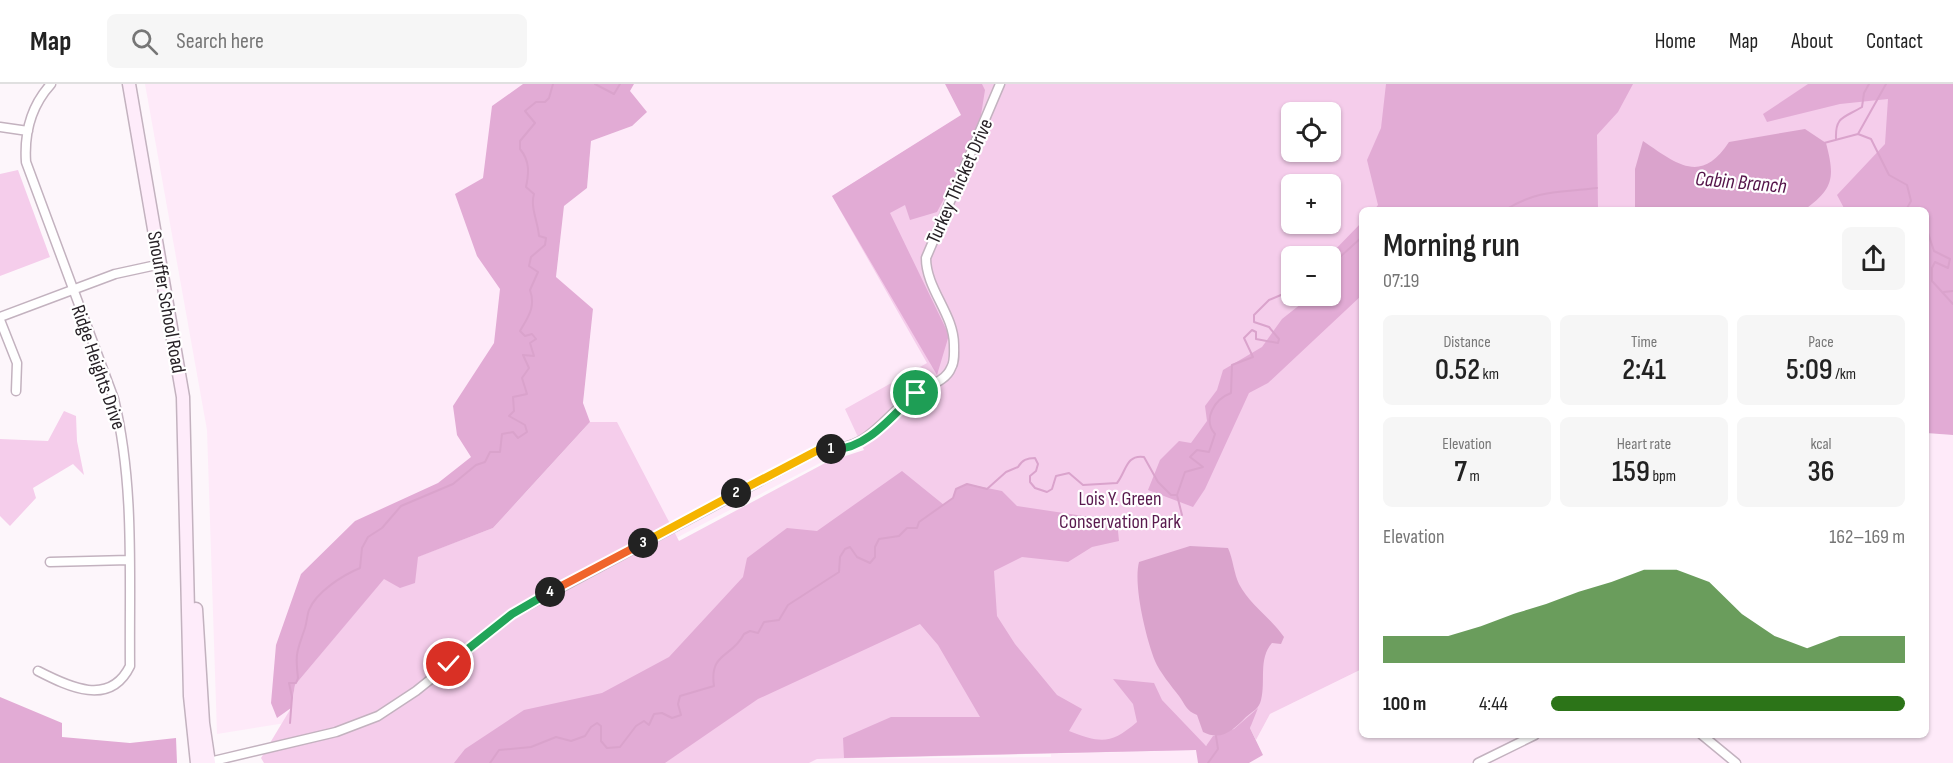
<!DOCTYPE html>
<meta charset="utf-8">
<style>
:root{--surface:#fff;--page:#f6f6f6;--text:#222;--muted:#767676;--line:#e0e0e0;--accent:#2c7418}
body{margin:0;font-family:"Sofia Sans Condensed",sans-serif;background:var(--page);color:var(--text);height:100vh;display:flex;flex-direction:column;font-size:22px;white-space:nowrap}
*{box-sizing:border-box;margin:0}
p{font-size:20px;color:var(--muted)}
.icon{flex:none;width:33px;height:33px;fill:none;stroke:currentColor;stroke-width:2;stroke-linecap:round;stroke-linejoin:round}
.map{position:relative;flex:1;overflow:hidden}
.panel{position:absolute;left:1359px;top:123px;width:570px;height:531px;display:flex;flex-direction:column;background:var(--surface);border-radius:9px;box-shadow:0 2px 4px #0004}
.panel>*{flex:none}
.controls{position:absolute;left:1281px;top:18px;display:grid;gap:12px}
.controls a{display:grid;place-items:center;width:60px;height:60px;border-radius:9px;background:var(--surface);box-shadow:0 2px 4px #0004;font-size:30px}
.pin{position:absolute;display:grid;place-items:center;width:51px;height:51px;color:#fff;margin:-26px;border:3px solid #fff;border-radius:50%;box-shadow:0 2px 6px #0007}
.km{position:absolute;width:30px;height:30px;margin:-15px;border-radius:50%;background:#222;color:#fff;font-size:16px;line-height:30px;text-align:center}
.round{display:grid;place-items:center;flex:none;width:63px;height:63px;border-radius:9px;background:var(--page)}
.summary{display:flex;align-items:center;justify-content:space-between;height:102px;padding:0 24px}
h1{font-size:33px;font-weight:600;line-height:45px}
.figures{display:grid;grid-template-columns:repeat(3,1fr);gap:9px;height:102px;padding:6px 24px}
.figures div{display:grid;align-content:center;border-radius:9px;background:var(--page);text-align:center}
.figures b{font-size:30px;font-weight:600}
.figures small{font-size:16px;font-weight:400}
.figures p{font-size:16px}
.chart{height:168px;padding:12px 24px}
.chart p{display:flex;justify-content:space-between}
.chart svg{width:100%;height:108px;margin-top:6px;fill:var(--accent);opacity:.7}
ul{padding:0 24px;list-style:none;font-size:20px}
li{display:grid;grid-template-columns:96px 72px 1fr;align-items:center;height:45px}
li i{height:15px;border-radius:8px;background:var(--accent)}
header{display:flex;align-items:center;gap:36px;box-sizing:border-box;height:84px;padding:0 30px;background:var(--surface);border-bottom:2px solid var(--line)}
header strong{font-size:28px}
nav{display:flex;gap:33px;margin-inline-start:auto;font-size:21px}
.search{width:420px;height:54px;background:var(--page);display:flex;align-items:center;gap:15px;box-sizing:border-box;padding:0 21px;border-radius:9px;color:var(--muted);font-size:22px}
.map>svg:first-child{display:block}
</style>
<header>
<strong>Map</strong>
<div class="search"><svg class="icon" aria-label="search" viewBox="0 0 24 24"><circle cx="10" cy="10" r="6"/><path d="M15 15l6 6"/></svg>Search here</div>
<nav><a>Home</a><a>Map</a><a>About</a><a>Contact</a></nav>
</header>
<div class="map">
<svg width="1953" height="679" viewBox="0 0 1953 679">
<rect width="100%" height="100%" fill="#fdf6fb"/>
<path fill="#feeaf9" d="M 145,0 L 594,0 L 519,145 L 516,508 L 317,634 L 217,650 L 207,346 Z
M 634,0 L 945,0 L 961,31 L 832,112 L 937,291 L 879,339 L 851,358 L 841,361 L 822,378 L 634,476 L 583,320 L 593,226 L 556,194 L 564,122 L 587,104 L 591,57 L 632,42 L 630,7 Z
M 1926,349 L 1953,351 L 1953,679 L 1249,679 L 1263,671 L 1256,656 L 1270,630 L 1358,587 L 1362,598 L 1362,651 L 1926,651 Z
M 1197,666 L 1198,679 L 808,679 L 816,675 L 1051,673 L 1051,670 Z"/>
<path fill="#f5cdeb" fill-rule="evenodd" d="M 974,0 L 1953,0 L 1926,126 L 1362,126 L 1362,585 L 1270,630 L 1256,656 L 1250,644 L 1251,640 L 1197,666 L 817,675 L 809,679 L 264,679 L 261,674 L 291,624 L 295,601 L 384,494 L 417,473 L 493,444 L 590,338 L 617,338 L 679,457 L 827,378 L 864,366 L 845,325 L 927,279 L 832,112 L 983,18 ZM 1292,28 L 1330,28 L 1330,68 L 1292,68 ZM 1292,100 L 1330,100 L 1330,140 L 1292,140 ZM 1292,172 L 1330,172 L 1330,212 L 1292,212 Z
M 18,86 L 50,173 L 0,192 L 0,90 Z
M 64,327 L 76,332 L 77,357 L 84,391 L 73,380 L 33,404 L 36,414 L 10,442 L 0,432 L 0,355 L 48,357 Z"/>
<path fill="#e2abd5" d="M 523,0 L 634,0 L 630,7 L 647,28 L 632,42 L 591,57 L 587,104 L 564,122 L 556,193 L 593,225 L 583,319 L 590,338 L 493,444 L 418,473 L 415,499 L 400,504 L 384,495 L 295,601 L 291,624 L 277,634 L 271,619 L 276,561 L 301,490 L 355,437 L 438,399 L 471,373 L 457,351 L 453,322 L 494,259 L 500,205 L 477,172 L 455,110 L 483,94 L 492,22 Z
M 945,0 L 982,0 L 985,6 L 978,50 L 937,128 L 910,136 L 905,121 L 890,129 L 949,251 L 937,291 L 832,112 L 961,31 Z
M 1386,0 L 1633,0 L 1618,28 L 1597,51 L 1598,126 L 1374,126 L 1378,121 L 1367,76 L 1381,44 Z
M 1808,0 L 1953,0 L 1953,351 L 1926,349 L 1926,126 L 1845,126 L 1837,111 L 1885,60 L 1888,15 L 1840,20 L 1767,38 L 1763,30 Z
M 1362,138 L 1362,211 L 1268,299 L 1249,309 L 1205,405 L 1193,423 L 1148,406 L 1160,376 L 1179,357 L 1191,359 L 1207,337 L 1205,322 L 1217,306 L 1223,286 L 1262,263 L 1282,235 L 1311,212 L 1330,212 L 1329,172 Z
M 902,387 L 944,421 L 953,414 L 956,405 L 967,400 L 1002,407 L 1017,422 L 1117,437 L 1119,457 L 1092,463 L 1068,478 L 1022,473 L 994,487 L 997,532 L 1015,560 L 1057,611 L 1082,625 L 1069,647 C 1101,659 1110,661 1137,638 L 1133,620 L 1113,595 L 1154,599 L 1162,616 L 1206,662 L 1213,652 L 1234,645 L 1258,624 L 1250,644 L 1263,671 L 1249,679 L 1198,679 L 1196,666 L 844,674 L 843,654 L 891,633 L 980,633 L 938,561 L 920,540 L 758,615 L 665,679 L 454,679 L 465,665 L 524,626 L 602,609 L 669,573 L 743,493 L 747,474 L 787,444 L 817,447 Z
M 0,613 L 62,639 L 62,653 L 130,659 L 176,654 L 177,679 L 0,679 Z"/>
<path fill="#daa3cc" d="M 1805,45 L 1826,59 C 1835,93 1834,105 1804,126 L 1635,126 L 1635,85 L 1643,57 C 1677,80 1701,101 1729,58 Z
M 1190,462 L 1228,464 C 1233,475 1234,490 1239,500 C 1250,521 1271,534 1284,553 L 1281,560 L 1272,559 C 1258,575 1266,597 1261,616 C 1259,625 1253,627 1246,633 C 1234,645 1222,658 1203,648 L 1197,631 C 1186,627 1185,620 1179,612 C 1172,603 1159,587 1155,577 C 1146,554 1133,501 1139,478 Z"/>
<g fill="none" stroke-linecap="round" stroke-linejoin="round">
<path stroke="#daa3cc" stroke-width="2" d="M 595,0 L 614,10 L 620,0
M 1858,50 L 1871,55 L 1889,91 L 1907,101 L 1911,117 L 1906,126
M 1836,55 C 1835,32 1844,34 1862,23 L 1864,9 L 1869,0
M 1824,59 L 1858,50 L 1886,0
M 1505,126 C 1539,105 1559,109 1597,104
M 1926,143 L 1934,167 L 1950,175 L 1948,184 L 1935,178 L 1932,184 L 1932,197 L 1953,220
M 1330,182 L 1362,153
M 1944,208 L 1953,207
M 1177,411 L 1182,431
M 290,639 L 292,613 L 289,599 L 296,599 L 298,594 C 295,568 297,568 305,544 C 307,538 307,531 309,526 C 316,508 343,491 360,484 L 362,464 L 368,453 L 382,444 L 401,422 L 453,400 L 476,381 L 485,378 L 490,368 L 500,368 L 502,350 L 513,348 L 518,354 L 527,348 L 525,341 L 509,332 L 514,327 L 513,313 L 527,310 L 522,294 L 529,284 L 523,271 L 534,272 L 530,259 L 536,255 L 532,250 L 525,252 L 520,247 C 528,233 536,223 530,206 L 538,188 L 529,182 L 531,173 L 545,161 L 546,154 L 539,152 C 538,138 530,123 534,110 L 526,103 C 529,89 530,77 520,65 L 520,57 L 535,39 L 525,27 L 536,18 L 545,18 L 549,14 L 553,0
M 490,679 L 499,666 L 531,663 L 556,653 L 571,657 L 585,652 L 591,643 L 597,639 L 601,642 L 601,657 L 607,664 L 620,663 L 636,642 L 644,637 L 649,641 L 654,630 L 662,629 L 672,634 L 681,631 L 678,620 L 680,612 L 714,602 C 709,568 732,574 744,550 L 750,547 L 758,549 L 764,538 L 779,536 L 788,521 L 839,488 L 840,473 L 845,465 L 850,463 L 857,473 L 870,479 L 875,473 L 875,463 L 879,455 L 899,452 L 907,444 L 917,444 L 919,438 L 953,414 L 956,405 L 967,400 L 987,405 L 1006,388 L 1018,383 C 1022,376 1027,374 1035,374 L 1038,380 L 1036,387 L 1030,392 L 1030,398 L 1035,404 L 1047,408 L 1052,405 L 1056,392 L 1069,389 L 1083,401 L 1117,399 C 1126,388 1126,370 1144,373 L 1158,398 L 1171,411 L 1177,411 L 1185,388 L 1203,383 L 1190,373 L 1197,366 L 1209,368 L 1215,350 C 1202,335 1215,315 1231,309 L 1232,281 L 1253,273 L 1244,254 L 1252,246 L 1256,248 L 1256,255 L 1278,259 L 1279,255 L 1269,243 L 1254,238 L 1254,231 L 1269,216 L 1288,208 L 1292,191
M 1208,679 L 1218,665 L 1216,652"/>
<g stroke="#c3b2bf" stroke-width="11">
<path id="street" d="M 0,43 L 28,47
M 0,233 L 115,190 L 161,180
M 0,236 L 17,279 L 16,307
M 50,478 L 129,476
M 38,587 C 69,603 110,623 130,582 C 129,493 135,402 114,315 L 26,78 C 24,48 31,22 51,0
M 1702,651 L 1736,679
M 205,679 L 336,648 L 378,632 L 416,607 L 512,530 L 822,364 C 870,369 883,331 918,308 C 929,301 946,297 951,284 C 955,278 954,269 954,261 C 954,230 926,205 926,174 L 1000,0
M 1478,679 L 1535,651"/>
</g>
<g stroke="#c3b2bf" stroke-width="15">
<path id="secondary" d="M 129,0 L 183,313 L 190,612 L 197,679
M 196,525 L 203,639 L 209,679"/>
</g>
<use href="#street" stroke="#fff" stroke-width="8"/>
<use href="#secondary" stroke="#feecfa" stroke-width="12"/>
</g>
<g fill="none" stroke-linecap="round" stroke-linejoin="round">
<g stroke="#fff" stroke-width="12">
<path id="split-1" d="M 831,365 C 865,368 894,330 916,309"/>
</g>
<g stroke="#fff" stroke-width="12">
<path id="split-2" d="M 736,409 L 822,364 L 831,365"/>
</g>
<g stroke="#fff" stroke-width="12">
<path id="split-3" d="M 643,459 L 736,409"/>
</g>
<g stroke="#fff" stroke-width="12">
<path id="split-4" d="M 550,508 L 643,459"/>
</g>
<g stroke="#fff" stroke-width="12">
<path id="split-5" d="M 449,580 L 512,530 L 550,508"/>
</g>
<use href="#split-1" stroke="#22a559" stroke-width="8"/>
<use href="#split-2" stroke="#f5b400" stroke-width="8"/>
<use href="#split-3" stroke="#f5b400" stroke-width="8"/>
<use href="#split-4" stroke="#f0652b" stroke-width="8"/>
<use href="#split-5" stroke="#22a559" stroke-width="8"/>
</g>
<g text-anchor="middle" stroke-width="4.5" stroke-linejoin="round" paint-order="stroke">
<g font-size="20" fill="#282227" stroke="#fff">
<text transform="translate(959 97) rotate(-66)" y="7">Turkey Thicket Drive</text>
<text transform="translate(167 218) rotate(80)" y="7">Snouffer School Road</text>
<text transform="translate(99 283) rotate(71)" y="7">Ridge Heights Drive</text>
</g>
<g font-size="20" fill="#591a4e" stroke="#fff">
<text x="1120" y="421">Lois Y. Green<tspan x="1120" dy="23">Conservation Park</tspan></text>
</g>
<g font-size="21" font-style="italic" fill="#541449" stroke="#fff">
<text transform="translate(1741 98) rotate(5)" y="7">Cabin Branch</text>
</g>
</g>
</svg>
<div class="controls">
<a><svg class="icon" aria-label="locate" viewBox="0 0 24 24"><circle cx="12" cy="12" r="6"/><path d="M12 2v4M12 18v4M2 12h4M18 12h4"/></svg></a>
<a>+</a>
<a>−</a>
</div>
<div class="pin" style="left:916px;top:309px;background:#1e9e55"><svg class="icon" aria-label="arrive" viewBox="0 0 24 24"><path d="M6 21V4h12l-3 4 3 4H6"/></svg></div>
<div class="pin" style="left:449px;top:580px;background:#d93025"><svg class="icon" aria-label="check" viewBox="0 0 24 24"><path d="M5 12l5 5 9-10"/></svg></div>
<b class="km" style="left:831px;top:365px">1</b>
<b class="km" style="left:736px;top:409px">2</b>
<b class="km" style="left:643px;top:459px">3</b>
<b class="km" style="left:550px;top:508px">4</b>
<section class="panel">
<div class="summary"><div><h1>Morning run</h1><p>07:19</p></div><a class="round"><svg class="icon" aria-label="share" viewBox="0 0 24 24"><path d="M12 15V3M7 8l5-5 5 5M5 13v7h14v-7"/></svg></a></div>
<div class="figures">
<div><p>Distance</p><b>0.52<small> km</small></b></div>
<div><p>Time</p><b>2:41</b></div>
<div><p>Pace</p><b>5:09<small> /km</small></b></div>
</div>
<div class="figures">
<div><p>Elevation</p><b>7<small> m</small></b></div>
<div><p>Heart rate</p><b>159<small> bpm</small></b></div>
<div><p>kcal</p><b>36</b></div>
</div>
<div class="chart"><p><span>Elevation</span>162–169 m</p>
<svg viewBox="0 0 160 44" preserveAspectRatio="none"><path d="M0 44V33L10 33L20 33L30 29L40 24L50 20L60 15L70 11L80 6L90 6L100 11L110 24L120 33L130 38L140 33L150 33L160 33V44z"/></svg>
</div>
<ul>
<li><b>100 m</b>4:44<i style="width:100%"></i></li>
</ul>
</section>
</div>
